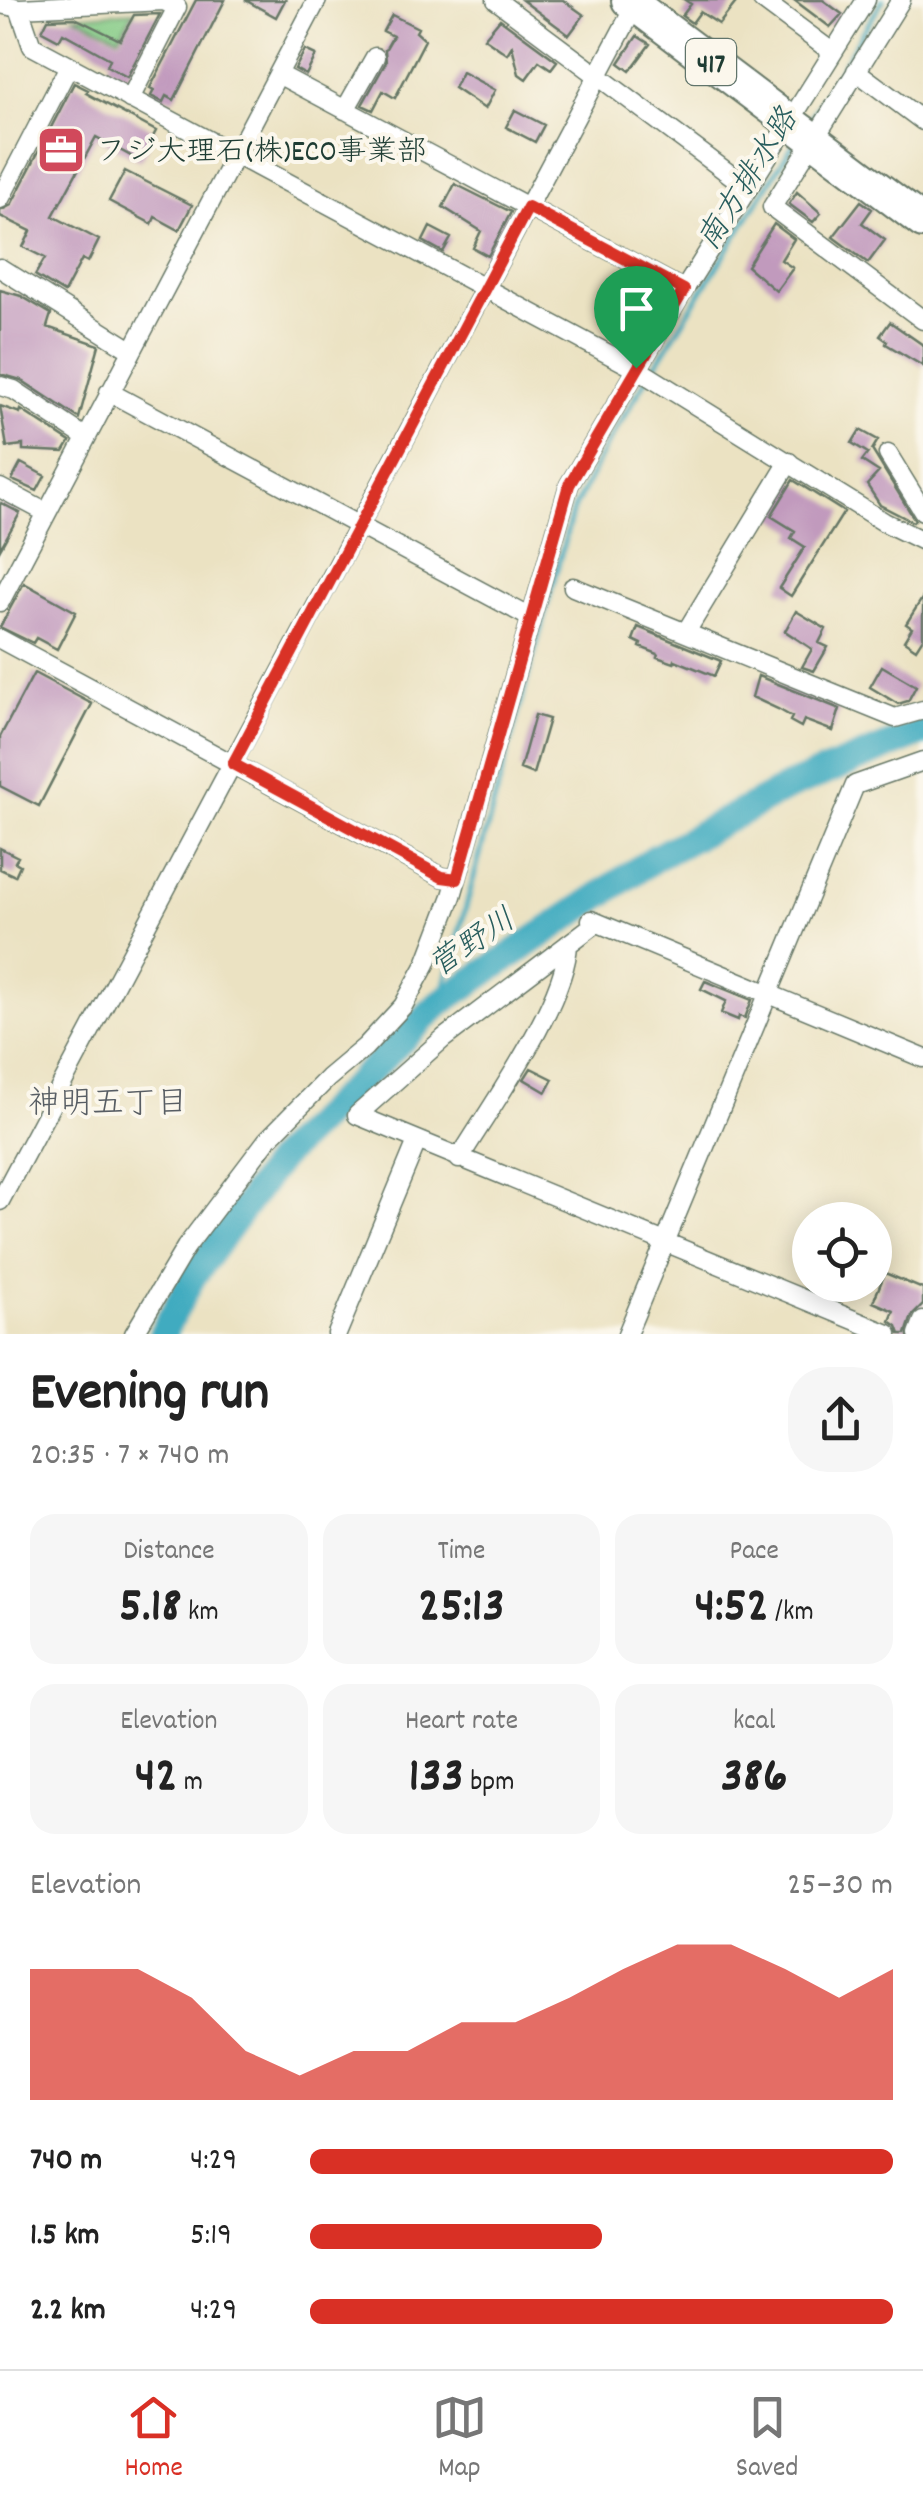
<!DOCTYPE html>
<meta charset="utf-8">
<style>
:root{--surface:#fff;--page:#f6f6f6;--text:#222;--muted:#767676;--line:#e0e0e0;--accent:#d93025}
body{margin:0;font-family:Dekko,"Klee One",sans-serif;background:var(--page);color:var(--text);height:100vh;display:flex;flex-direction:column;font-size:38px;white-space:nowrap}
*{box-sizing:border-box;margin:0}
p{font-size:32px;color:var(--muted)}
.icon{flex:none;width:55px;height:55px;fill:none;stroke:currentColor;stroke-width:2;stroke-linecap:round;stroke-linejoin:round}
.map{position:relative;height:1334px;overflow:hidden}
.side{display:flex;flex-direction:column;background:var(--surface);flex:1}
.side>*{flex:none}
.fabs{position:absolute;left:792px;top:1202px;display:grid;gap:20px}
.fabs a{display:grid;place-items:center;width:100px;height:100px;border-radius:50%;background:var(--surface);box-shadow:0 5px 25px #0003;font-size:50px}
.pin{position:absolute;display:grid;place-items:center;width:85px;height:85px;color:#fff;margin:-102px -42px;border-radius:50% 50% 50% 0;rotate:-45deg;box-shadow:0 0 10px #0007}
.pin .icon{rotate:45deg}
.round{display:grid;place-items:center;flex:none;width:105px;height:105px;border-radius:40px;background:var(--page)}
.summary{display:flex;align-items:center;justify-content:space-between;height:170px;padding:0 30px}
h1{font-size:55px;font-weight:700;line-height:75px}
.stats{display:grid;grid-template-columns:repeat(3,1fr);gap:15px;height:170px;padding:10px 30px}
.stats div{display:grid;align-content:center;border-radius:25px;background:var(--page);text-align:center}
.stats b{font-size:50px;font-weight:700}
.stats small{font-size:28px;font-weight:400}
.stats p{font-size:28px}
.chart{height:280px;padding:20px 30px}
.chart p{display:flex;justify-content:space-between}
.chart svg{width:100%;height:180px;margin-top:10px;fill:var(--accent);opacity:.7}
ul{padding:0 30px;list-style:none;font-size:32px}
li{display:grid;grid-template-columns:160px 120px 1fr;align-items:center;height:75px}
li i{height:25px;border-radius:12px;background:var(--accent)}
.tab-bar{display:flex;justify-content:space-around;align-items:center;height:140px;border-top:2px solid var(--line);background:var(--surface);font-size:28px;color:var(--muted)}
.tab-bar a{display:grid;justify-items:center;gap:5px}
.tab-bar .active{color:var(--accent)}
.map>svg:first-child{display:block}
</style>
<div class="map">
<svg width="923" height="1334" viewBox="0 0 923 1334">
<rect width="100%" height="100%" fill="#fbf7ec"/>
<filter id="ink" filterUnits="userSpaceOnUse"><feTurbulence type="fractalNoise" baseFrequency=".01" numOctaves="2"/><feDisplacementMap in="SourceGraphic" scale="20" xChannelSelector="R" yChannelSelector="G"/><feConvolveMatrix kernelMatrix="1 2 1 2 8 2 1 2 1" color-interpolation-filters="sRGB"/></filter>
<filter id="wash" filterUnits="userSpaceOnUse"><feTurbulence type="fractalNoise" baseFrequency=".0048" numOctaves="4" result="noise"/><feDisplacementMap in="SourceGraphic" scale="40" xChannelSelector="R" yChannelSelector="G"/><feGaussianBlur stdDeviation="2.25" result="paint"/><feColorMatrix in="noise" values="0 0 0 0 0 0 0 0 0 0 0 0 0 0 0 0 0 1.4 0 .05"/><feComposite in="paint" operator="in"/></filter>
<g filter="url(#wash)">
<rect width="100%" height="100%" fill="#ebe2c2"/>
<path fill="#85cb86" stroke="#52845d" stroke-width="2.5" d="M 134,11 L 119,37 L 75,16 Z"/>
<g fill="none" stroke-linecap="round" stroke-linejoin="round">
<path stroke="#41abc0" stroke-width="5" d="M 808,121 L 883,0
M 652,371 L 794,143
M 440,1003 L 572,513 L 604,449 L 646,380"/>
<path stroke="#41abc0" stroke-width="28" d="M 162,1334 L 193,1276 L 280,1158 L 440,1003 L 655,858 L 786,788 L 923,732"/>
</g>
<g id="blocks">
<path fill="#c19abd" d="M 196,0 L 225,0 L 174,100 L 166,96 L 163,102 L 151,96 L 154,90 L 150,88 Z
M 245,0 L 285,0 L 276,17 Z
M 522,0 L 563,0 L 584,15 L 569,35 Z
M 685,0 L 738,0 L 719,24 L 700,12 L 692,23 L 682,16 L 691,4 Z
M 794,0 L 823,0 L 842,14 L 830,27 Z
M 160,14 L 127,77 L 107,66 L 110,59 L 85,45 L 63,33 L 59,40 L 42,31 L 48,19 L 75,18 L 120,40 L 134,15 Z
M 392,15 L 418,28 L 416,32 L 425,40 L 395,98 L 383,91 L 373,110 L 362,105 L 386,62 L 385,50 L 393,36 L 383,31 Z
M 500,19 L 557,61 L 551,69 L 539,61 L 526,79 L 519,74 L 512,46 L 507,54 L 484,38 Z
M 637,36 L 650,44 L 630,71 L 619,63 Z
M 305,50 L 316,55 L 306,75 L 295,69 Z
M 462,72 L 495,90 L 485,109 L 454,88 Z
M 74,83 L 88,90 L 86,93 L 156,131 L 140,161 L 96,137 L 53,216 L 99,240 L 88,262 L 82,259 L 64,293 L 35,275 L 45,258 L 23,247 L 31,231 L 0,216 L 0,211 L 11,205 Z
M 515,110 L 544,125 L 535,142 L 506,127 Z
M 125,171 L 192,205 L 179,230 L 155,217 L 152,224 L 109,201 Z
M 455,184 L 511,212 L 488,256 L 473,248 L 481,231 L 443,207 Z
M 797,192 L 821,213 L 813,222 L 789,204 Z
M 861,201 L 872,209 L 862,223 L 885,240 L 868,263 L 833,237 Z
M 774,224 L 794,239 L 781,260 L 793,268 L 776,291 L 747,266 Z
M 430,227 L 451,238 L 443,252 L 423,241 Z
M 0,290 L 21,296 L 51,314 L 47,327 L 99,345 L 79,418 L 21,380 L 0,374 Z
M 890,322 L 923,345 L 923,366 L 886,344 L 887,341 L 880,336 Z
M 0,406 L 20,413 L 21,410 L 70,442 L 64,452 L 23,450 L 23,445 L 7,447 Z
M 860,430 L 878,440 L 872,450 L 915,520 L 913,522 L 880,505 L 867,485 L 879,472 L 862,461 L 868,453 L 852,443 Z
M 21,463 L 45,476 L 37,491 L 12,480 Z
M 793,480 L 844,512 L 791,596 L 779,588 L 805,547 L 791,538 L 795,531 L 771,516 Z
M 1,503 L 20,513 L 0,549 L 0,505 Z
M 24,583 L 76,612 L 57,649 L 36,638 L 33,643 L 0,627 Z
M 923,597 L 923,638 L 916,649 L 904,641 L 912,628 L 906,624 Z
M 796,611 L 826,629 L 819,643 L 828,647 L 814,671 L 802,667 L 812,649 L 785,631 Z
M 638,627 L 721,661 L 714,676 L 675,660 L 674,663 L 657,657 L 658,654 L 640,647 L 641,644 L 633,640 Z
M 882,666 L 916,686 L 908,701 L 898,704 L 870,687 Z
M 34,673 L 92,704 L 39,806 L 0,786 L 0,737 Z
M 758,676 L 840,709 L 833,731 L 804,720 L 801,727 L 790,721 L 792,717 L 778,709 L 752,697 Z
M 535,715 L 549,719 L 533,774 L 520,769 Z
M 0,848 L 18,857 L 15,862 L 20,865 L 15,876 L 0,869 Z
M 705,981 L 752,1000 L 745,1018 L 739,1016 L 738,1020 L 721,1013 L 726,1001 L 701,989 Z
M 531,1068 L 553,1079 L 546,1092 L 524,1079 Z
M 885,1273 L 923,1289 L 923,1305 L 912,1316 L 906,1334 L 900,1334 L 897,1326 L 890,1321 L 894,1311 L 873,1302 Z"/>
</g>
</g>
<g filter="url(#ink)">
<use href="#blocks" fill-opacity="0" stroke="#676" stroke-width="2.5"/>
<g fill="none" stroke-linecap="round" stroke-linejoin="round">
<g stroke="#676" stroke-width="21">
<path id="street" d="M 496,0 L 747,187
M 762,0 L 832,52
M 901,0 L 772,207 L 923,320
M 0,4 L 19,8 L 32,46 L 642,372 L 884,522 L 923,541
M 19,8 L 164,1 L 177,7 L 130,99
M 856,71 L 923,121
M 278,74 L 684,290
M 345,110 L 375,57
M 0,199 L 69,66
M 0,268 L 131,350
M 0,386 L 14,390 L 85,437
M 109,392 L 531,618
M 888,454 L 923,511
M 0,488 L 45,512
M 573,587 L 895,718 L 923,710
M 0,602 L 317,0
M 686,632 L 789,462
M 0,639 L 442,877 L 457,879
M 591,920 L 923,1058
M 595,924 L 444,1038 L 357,1115 L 888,1334
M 459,1159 C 491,1106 566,1002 568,944
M 0,1201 L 638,0
M 134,1334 L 186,1247 L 267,1140 L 328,1078 L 365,1047 L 403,1006 L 426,964 L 452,896 L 569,485 L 684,290 L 866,0
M 337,1334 L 417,1141
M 627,1334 L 855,785 L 923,761
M 918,1334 L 923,1321"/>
</g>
<g stroke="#676" stroke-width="36">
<path id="highway" d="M 628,0 L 923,222"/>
</g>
<use href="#street" stroke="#fff" stroke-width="18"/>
<use href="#highway" stroke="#fff" stroke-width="32"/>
</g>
</g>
<g fill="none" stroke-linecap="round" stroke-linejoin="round" filter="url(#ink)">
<g stroke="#fff" stroke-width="20">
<path id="route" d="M 528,207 L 684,290 L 569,485 L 457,879 L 442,877 L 233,764 Z"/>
</g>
<use href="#route" stroke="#d93025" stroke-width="12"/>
</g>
<defs>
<g id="office-square" transform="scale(2.5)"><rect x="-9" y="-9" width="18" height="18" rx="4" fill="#d1495b" stroke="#fbf7ec"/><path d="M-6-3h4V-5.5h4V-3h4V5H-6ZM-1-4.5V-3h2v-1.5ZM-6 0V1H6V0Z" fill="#fff"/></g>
</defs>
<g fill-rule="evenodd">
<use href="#office-square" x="61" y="150"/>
</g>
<g text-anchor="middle" stroke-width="8" stroke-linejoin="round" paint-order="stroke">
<rect fill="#fbf7ec" stroke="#61756b" stroke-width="2.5" x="686" y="39" width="50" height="46" rx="8"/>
<g font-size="28" font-weight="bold" fill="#1f3d34">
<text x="711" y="72">417</text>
</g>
<g font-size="30" fill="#1f3d34" stroke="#fbf7ec" text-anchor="start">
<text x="96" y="160">フジ大理石(株)ECO事業部</text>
</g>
<g font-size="32" font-style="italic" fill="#295e5e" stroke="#fbf7ec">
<text transform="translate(746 178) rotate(-58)" y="11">南方排水路</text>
<text transform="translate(471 941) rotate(-34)" y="11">菅野川</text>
</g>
<g font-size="32" fill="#585e64" stroke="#fbf7ec">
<text x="108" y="1112">神明五丁目</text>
</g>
</g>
</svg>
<div class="fabs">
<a><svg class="icon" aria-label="locate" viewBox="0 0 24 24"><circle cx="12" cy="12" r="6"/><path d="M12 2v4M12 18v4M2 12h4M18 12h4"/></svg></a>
</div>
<div class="pin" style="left:636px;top:368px;background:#1e9e55"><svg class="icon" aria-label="arrive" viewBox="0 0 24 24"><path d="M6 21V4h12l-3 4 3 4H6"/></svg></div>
</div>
<section class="side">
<div class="summary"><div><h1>Evening run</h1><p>20:35 · 7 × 740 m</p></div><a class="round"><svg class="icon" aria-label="share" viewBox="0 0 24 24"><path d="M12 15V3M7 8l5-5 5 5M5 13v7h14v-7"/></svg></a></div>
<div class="stats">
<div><p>Distance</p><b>5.18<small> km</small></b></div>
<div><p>Time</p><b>25:13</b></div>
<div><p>Pace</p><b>4:52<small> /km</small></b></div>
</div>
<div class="stats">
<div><p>Elevation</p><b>42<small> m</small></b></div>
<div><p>Heart rate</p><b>133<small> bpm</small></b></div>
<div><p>kcal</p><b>386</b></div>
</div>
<div class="chart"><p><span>Elevation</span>25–30 m</p>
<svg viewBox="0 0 160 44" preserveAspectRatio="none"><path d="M0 44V12L10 12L20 12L30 19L40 32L50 38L60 32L70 32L80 25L90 25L100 19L110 12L120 6L130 6L140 12L150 19L160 12V44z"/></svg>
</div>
<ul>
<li><b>740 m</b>4:29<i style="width:100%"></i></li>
<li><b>1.5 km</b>5:19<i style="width:50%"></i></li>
<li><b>2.2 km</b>4:29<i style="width:100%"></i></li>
</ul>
</section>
<nav class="tab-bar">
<a class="active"><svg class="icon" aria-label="home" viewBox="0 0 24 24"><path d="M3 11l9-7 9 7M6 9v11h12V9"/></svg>Home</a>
<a><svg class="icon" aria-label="map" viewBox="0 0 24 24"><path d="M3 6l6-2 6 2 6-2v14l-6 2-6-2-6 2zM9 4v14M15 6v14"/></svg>Map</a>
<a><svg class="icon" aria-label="saved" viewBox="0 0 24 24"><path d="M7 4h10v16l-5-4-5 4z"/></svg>Saved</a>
</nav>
